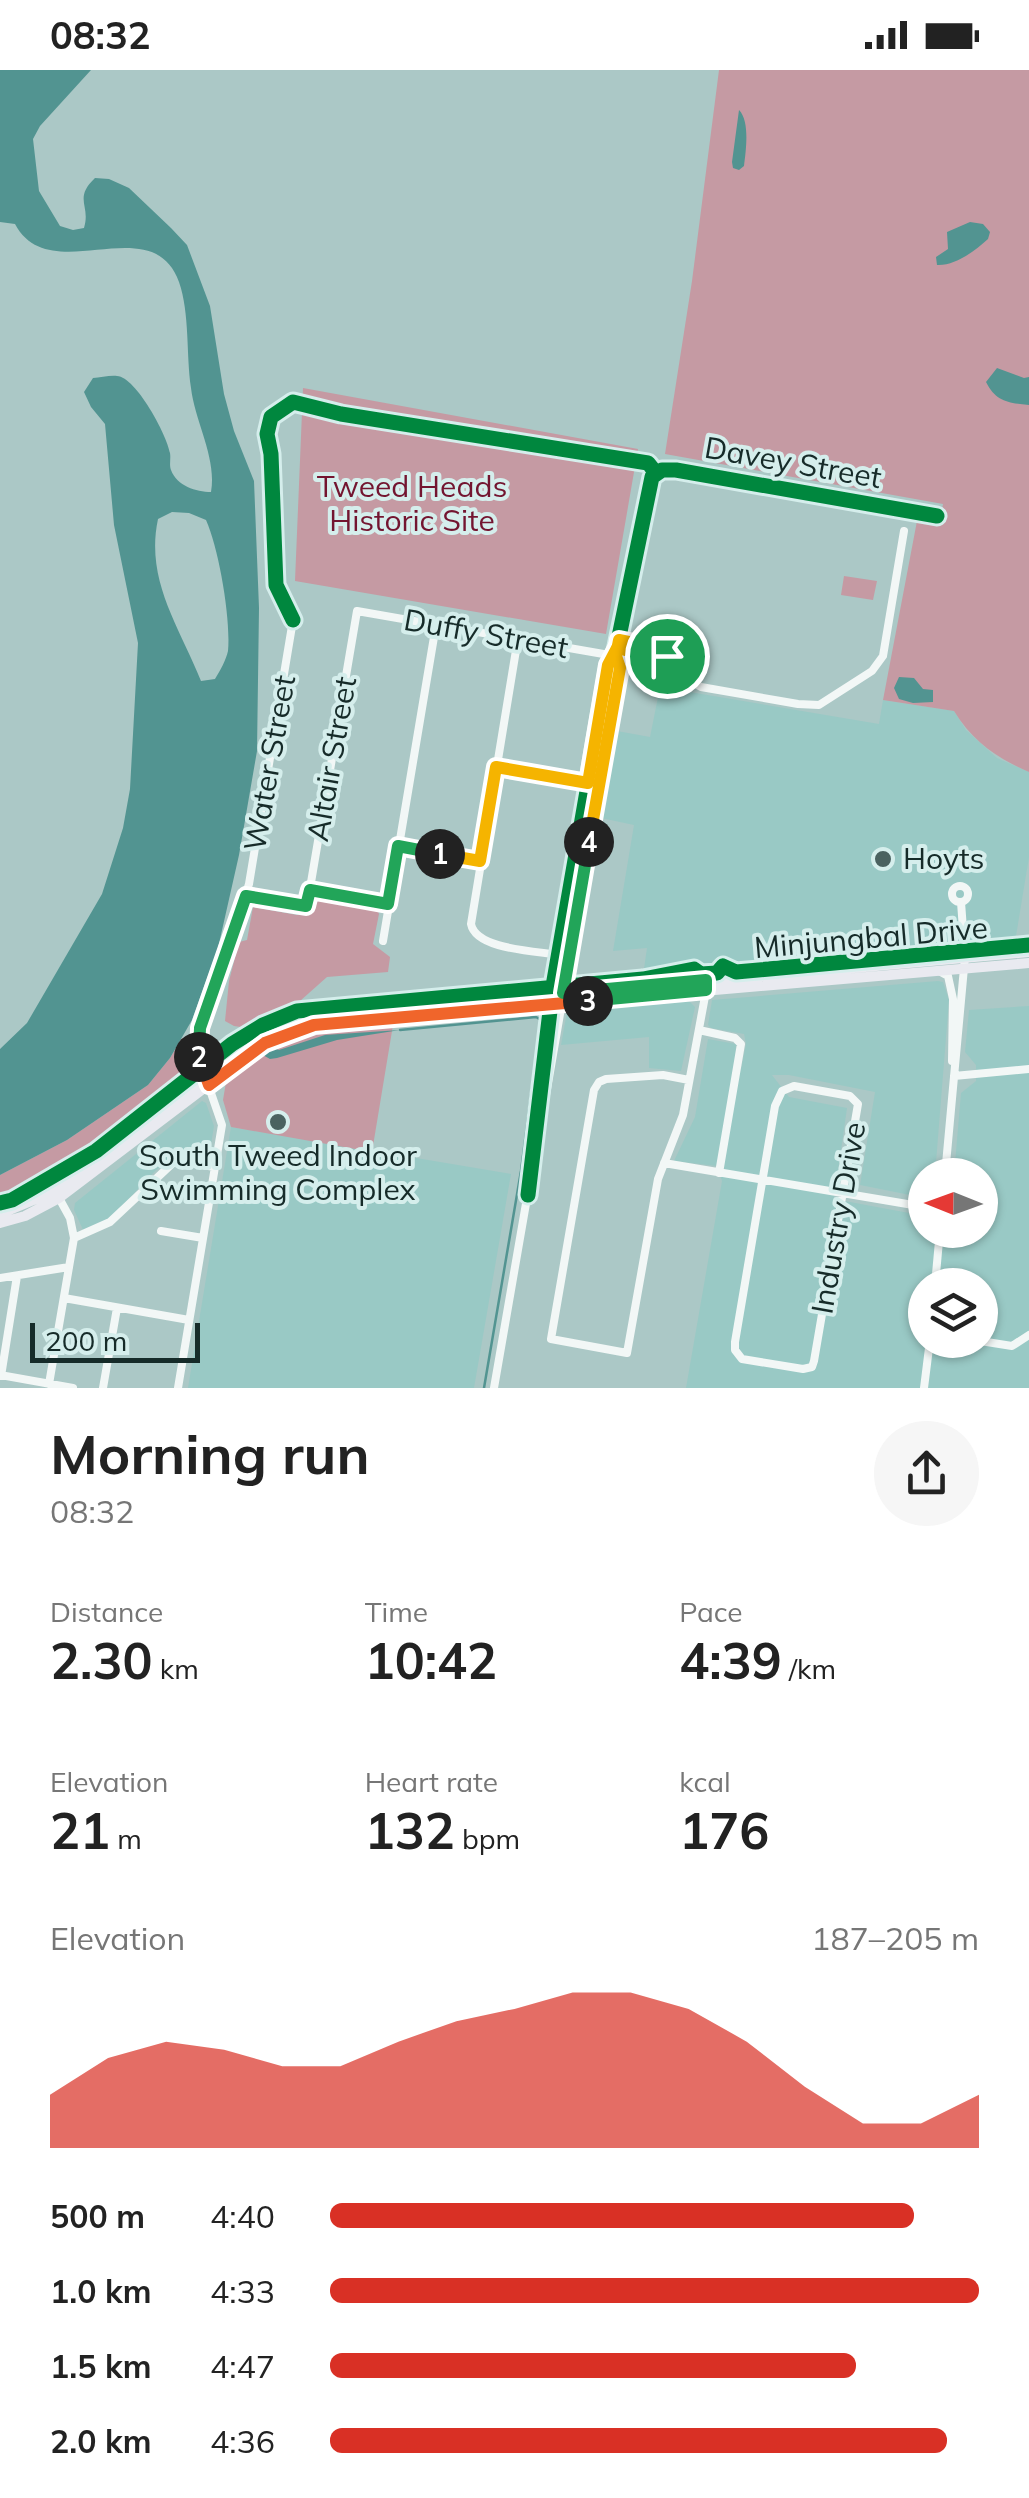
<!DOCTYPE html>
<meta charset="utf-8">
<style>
:root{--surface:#fff;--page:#f6f6f6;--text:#222;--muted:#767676;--accent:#d93025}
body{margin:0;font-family:Mulish,sans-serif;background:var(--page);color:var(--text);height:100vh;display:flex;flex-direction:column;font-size:38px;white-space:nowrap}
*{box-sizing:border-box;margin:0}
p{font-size:32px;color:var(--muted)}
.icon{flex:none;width:55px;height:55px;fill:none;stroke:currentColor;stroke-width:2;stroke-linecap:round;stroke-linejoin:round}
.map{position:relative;height:1318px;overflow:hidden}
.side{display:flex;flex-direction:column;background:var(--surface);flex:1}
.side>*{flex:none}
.needle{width:65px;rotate:271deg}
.fabs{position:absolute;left:908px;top:1088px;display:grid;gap:20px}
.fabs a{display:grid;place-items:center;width:90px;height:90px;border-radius:50%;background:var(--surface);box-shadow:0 2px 8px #0004;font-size:50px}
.scale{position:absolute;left:30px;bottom:25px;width:170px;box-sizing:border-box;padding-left:10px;border:5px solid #162b29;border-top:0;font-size:28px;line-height:35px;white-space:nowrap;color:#162b29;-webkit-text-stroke:8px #d5eeec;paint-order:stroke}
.pin{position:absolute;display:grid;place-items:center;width:85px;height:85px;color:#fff;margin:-42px;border:5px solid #fff;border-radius:50%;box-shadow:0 2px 10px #0007}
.km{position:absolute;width:50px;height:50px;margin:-25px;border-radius:50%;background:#222;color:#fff;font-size:28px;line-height:50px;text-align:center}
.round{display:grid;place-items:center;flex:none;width:105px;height:105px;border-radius:52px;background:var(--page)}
.summary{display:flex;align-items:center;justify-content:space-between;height:170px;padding:0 50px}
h1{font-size:55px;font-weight:700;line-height:75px}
.figures{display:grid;grid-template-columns:repeat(3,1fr);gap:15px;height:170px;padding:10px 50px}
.figures div{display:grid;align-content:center}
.figures b{font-size:50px;font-weight:700}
.figures small{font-size:28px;font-weight:400}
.figures p{font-size:28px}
.chart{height:280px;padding:20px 50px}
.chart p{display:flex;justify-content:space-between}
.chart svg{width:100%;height:180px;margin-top:10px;fill:var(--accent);opacity:.7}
ul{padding:0 50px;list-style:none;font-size:32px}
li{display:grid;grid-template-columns:160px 120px 1fr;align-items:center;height:75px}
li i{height:25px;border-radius:12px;background:var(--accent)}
.status{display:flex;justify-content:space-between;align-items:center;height:70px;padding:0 50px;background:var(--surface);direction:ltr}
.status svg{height:28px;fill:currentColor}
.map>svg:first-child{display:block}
</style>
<div class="status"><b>08:32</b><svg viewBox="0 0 49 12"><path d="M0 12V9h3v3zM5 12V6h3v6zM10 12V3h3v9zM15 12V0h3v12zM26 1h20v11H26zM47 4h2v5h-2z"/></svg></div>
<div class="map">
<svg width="1029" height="1318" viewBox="0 0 1029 1318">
<rect width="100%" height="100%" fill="#abc8c6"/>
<path fill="#99c9c5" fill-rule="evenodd" d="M 660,617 L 879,654 L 883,630 L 954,641 L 966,660 L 997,688 L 1029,702 L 1029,787 L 1015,872 L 643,906 L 647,878 L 613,881 L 634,755 L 601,748 L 617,661 L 650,667 Z
M 938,911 L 943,912 L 949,930 L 935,1105 L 925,1105 L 925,1128 L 860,1115 L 875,1022 L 789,1005 L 772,1005 L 789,1027 L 847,1038 L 834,1129 L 925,1146 L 925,1160 L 980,1160 L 980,1105 L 954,1105 L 961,1023 L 976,1011 L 976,995 L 965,982 L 969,940 L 1029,936 L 1029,1318 L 686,1318 L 722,1111 L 717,1096 L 674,1091 L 695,1047 L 708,969 L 736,974 L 735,998 L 741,999 L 746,974 L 744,964 L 711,958 L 708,955 L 712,930 ZM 925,1215 L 980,1215 L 980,1270 L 925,1270 Z
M 688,930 L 695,937 L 681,1001 L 649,998 L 649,967 L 561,975 L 567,942 Z
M 202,1031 L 206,1033 L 214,1056 L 208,1093 L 173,1088 L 156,1100 L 108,1151 L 84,1162 L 74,1140 L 75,1133 Z
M 231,1057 L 511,1104 L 474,1318 L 188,1318 Z"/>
<path fill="#c59aa3" d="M 719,0 L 1029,0 L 1029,702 C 997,688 973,672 954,641 L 883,630 L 917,451 L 939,454 L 943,434 L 665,384 L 692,211 Z
M 303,318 L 638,379 L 606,564 L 295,511 Z
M 844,506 L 877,511 L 873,530 L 841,525 Z
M 318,831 L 377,839 L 379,844 L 373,874 L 390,887 L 388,902 L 327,907 L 300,931 L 303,938 L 265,951 L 254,959 L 234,956 L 225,951 L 229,911 L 239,872 L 247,870 L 253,837 L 297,845 L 309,842 Z
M 393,955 L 372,1082 L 231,1057 L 223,1030 L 226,1012 L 277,973 L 309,963 Z
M 182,968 L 201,1006 L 47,1120 L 0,1140 L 0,1105 L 67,1070 L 148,1015 L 170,988 Z"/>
<path fill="#529491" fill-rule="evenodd" d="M 0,0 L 91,0 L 40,56 L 33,69 L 39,121 L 60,156 L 73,160 L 84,158 C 91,135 73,129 95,108 L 109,109 L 129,118 L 171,158 L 187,175 L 210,236 L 224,324 L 234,361 L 254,411 L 259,538 L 257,681 L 239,785 L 218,878 L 192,950 L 170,988 L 148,1015 L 67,1070 L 0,1105 L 0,979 L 27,953 L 102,824 L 123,758 L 130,719 L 138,573 L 114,455 L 105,354 L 91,337 L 84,322 L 93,308 C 100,308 110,305 117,306 C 136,307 167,365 170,383 C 171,389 169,395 171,400 C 177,416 196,422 211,422 C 217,388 195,352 191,318 C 186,284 190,244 179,212 C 152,137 50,220 15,154 L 0,152 ZM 172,442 L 189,443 L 206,450 C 219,479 231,549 228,581 C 226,590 220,601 215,609 L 201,611 C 179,556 145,510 158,449 Z
M 739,40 C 750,51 746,80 744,96 L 739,100 L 733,98 L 732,92 Z
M 970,152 L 983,154 L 990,162 L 988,169 C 975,181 955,196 937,195 L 936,187 L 948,179 L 947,162 Z
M 997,298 L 1024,308 L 1029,307 L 1029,335 C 1009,333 996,332 986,312 Z
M 899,607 L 914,608 L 923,619 L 933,620 L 933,632 L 913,633 L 899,629 L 894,618 Z
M 400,960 L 337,970 L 277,988 L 270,989 L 261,984 L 271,977 L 279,980 L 325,965 Z"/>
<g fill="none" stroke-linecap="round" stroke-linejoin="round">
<path stroke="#529491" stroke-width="2.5" d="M 400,960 L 536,947 L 541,950 L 521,1101 L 484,1318"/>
<path stroke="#f2f7f6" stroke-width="8" d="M 518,568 L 471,854 C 476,880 537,881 560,885
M 619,570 L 661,581 L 692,612 L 701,617 L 798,634 L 819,635 L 872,601 L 883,586 L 904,461
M 617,579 L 666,589
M 496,697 L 591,713
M 398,776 L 480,791
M952 824a8 8 0 1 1 16 0a8 8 0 1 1-16 0Z
M 310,820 L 388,834
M 246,826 L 307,836 L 357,541 L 615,586
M 383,871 L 436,555
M 939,901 L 948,906 L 953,929 L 952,991
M 699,960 L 735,968 L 741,974 L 719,1103
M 954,1006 L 1029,999
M 689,1010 L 663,1005 L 606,1009 L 599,1012 L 594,1020 L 551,1269 L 627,1283 L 658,1109 L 683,1045 L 706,921
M 794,1016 L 850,1026 L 858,1034 L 814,1291 L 812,1297 L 803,1299 L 742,1289 L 735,1280 L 735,1272 L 775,1036 L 782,1021 Z
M 541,1054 L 620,597 L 615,586
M 664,1093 L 925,1137
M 945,1105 L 965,887 L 961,832
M 528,1125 L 553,916 L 609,595 L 615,586 L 652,407 L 662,400 L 676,400 L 937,446
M 161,1161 L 203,1168
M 74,1168 L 110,1152 L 176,1090 L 214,1097
M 0,1208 L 69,1197
M 935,1215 L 940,1160
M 64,1228 L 189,1250
M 974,1270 L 1012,1276 L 1029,1265
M 0,1305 L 73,1318
M 1,1306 L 17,1206
M 49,1314 L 74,1168 L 70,1148 L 59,1128
M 103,1318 L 117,1238
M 178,1318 L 222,1055 L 200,991 L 198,972 L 249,814 L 293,550
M 494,1318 L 528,1122
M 924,1318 L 930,1270"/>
<path stroke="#e9eaf0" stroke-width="10" d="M 0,1144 L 48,1124 L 253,971 L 300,949 L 1029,882
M 0,1153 L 25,1146 L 59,1128 L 249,984 C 276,966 301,957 333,953 L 1029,893"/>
<g stroke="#d5eeec" stroke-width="21">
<path id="cycleway" d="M 293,550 L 276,515 L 271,384 L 267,364 L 271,347 L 293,332 L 341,344 L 648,393 L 656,403
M 528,1125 L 553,916 L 609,595 L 615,586 L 652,407 L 662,400 L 676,400 L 937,446
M 0,1133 L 12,1130 L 96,1081 L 232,974 L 263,955 L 297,941 L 643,909 L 694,899 L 701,904 L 717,903 L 723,896 L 736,902 L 1029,875"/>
</g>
<use href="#cycleway" stroke="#00873e" stroke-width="15"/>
</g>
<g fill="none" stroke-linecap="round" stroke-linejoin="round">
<g stroke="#fff" stroke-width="20">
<path id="split-1" d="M 440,784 L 480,791 L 496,697 L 588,713 L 608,595 L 617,578 L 670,591 L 667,586"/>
</g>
<g stroke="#fff" stroke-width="20">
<path id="split-2" d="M 199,987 L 200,958 L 246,826 L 306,836 L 310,820 L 388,834 L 398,776 L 440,784"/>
</g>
<g stroke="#fff" stroke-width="20">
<path id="split-3" d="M 199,987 L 209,1015 L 265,973 L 314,955 L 588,931"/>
</g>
<g stroke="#fff" stroke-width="20">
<path id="split-4" d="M 588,931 L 706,920 L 706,910 L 563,923 L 589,772"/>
</g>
<g stroke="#fff" stroke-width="20">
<path id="split-5" d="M 589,772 L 620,598 L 616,586 L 619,570 L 653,577 L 667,586"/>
</g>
<use href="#split-1" stroke="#f5b400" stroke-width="12"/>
<use href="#split-2" stroke="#22a559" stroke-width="12"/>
<use href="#split-3" stroke="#f0652b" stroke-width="12"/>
<use href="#split-4" stroke="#22a559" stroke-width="12"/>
<use href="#split-5" stroke="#f5b400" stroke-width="12"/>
</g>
<g fill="#4a6260" stroke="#d5eeec" stroke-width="4">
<circle cx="883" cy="789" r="10"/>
<circle cx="278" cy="1052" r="10"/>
</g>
<g text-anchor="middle" stroke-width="8" stroke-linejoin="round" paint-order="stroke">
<g font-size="30" fill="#162b29" stroke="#d5eeec">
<text transform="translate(793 393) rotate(10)" y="10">Davey Street</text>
<text transform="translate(486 564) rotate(10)" y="10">Duffy Street</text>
<text transform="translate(332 689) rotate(-80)" y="10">Altair Street</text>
<text transform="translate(270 693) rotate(-80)" y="10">Water Street</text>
<text transform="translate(871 868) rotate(-5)" y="10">Minjungbal Drive</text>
<text transform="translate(839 1148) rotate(-80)" y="10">Industry Drive</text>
</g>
<g font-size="30" fill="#731530" stroke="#d5eeec">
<text x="412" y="427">Tweed Heads<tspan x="412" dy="34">Historic Site</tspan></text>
</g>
<g font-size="30" fill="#162b29" stroke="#d5eeec" text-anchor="start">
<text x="903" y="799">Hoyts</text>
<text x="278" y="1096" text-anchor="middle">South Tweed Indoor<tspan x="278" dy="34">Swimming Complex</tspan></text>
</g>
</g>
</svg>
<div class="fabs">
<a><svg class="needle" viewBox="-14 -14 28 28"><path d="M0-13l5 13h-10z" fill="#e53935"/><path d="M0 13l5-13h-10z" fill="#767676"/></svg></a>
<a><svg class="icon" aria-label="layers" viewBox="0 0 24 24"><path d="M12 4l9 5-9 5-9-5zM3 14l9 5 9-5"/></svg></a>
</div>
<div class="scale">200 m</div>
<div class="pin" style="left:667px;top:586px;background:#1e9e55"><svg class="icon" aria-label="arrive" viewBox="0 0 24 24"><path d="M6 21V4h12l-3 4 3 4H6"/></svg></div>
<b class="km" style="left:440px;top:784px">1</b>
<b class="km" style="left:199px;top:987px">2</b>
<b class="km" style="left:588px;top:931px">3</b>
<b class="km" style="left:589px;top:772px">4</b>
</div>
<section class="side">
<div class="summary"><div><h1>Morning run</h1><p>08:32</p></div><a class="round"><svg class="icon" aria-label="share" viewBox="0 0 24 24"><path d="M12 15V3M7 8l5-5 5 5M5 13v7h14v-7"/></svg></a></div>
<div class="figures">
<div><p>Distance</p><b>2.30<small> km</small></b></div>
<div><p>Time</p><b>10:42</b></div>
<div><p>Pace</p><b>4:39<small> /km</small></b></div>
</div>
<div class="figures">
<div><p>Elevation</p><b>21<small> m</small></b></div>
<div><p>Heart rate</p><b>132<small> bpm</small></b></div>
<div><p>kcal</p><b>176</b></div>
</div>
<div class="chart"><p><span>Elevation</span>187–205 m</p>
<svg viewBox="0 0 160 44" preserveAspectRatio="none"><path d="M0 44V31L10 22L20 18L30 20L40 24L50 24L60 18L70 13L80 10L90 6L100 6L110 10L120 18L130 29L140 38L150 38L160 31V44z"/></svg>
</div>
<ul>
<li><b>500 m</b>4:40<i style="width:90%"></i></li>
<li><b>1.0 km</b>4:33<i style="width:100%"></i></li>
<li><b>1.5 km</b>4:47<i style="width:81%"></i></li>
<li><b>2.0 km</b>4:36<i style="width:95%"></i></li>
</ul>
</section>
